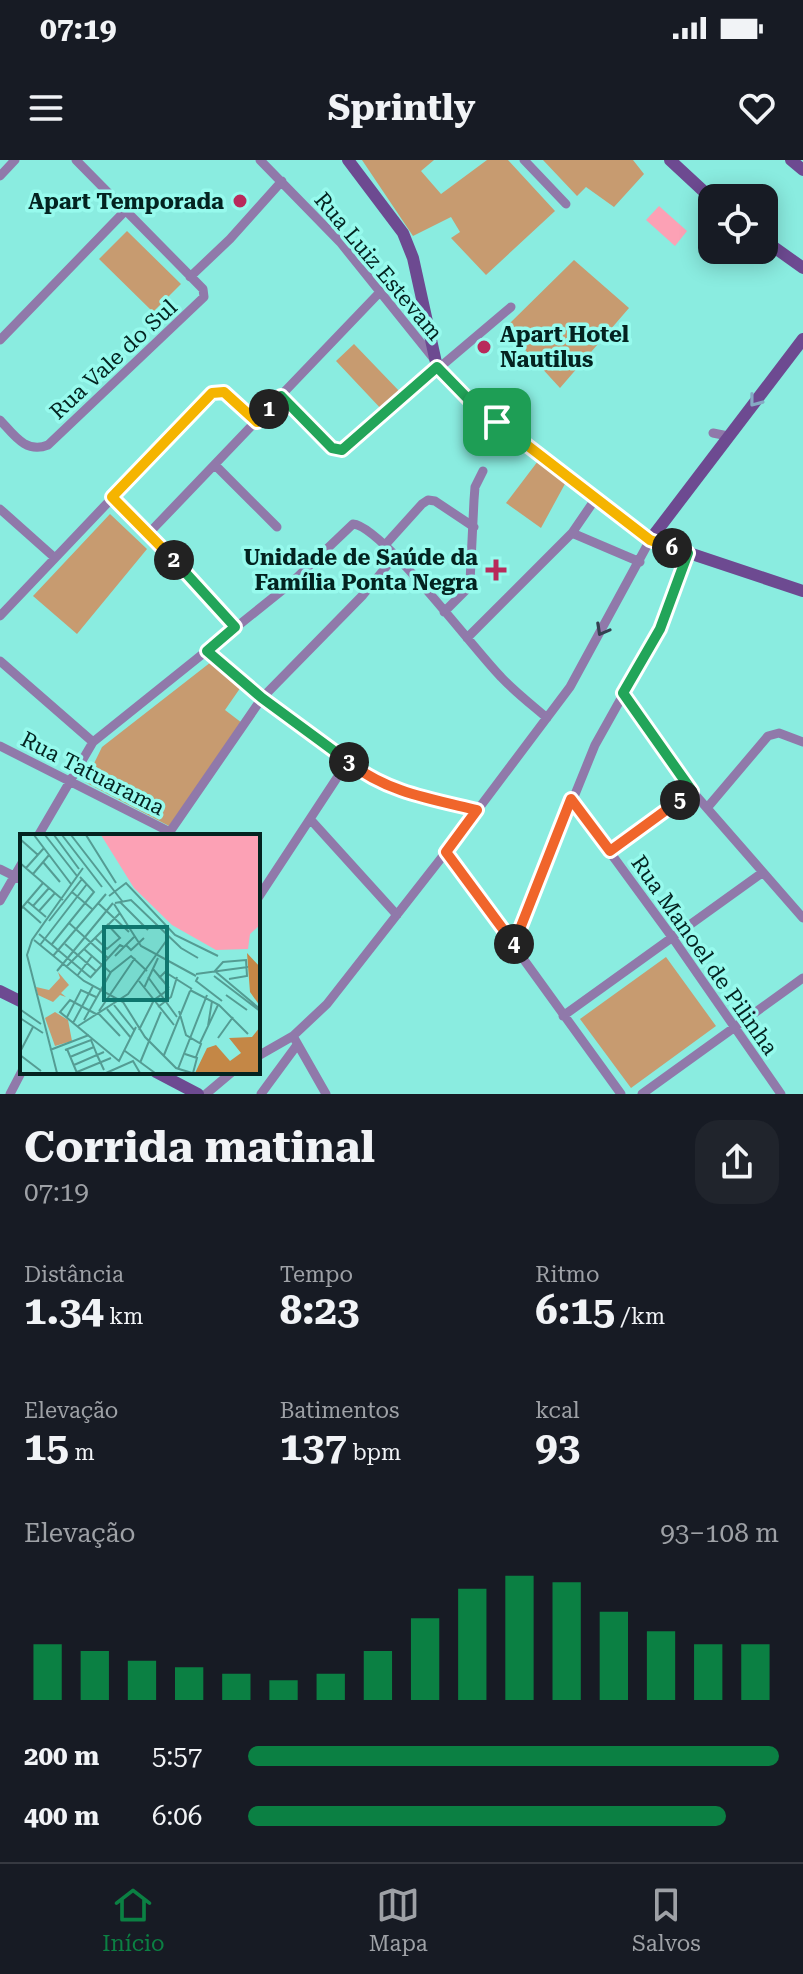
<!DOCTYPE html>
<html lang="pt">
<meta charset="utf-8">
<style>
:root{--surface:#171b24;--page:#20242c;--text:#f1f3f6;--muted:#9ea1a6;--line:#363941;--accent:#0b8043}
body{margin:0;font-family:"Roboto Serif",serif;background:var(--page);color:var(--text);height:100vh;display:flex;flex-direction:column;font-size:30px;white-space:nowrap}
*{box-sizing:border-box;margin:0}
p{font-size:26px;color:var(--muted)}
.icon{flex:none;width:44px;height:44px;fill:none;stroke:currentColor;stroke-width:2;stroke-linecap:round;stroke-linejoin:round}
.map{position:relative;height:934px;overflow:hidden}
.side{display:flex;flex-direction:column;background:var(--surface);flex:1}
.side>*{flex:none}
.tools{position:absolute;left:698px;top:24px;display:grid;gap:16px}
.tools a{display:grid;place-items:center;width:80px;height:80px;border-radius:16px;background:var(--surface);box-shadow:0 4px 20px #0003;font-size:40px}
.pin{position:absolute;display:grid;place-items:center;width:68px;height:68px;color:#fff;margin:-34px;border-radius:16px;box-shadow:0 4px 12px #0006}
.km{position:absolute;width:40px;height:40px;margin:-20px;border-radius:50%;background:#222;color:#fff;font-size:22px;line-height:40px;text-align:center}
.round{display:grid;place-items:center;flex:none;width:84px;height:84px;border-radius:24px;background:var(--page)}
.overview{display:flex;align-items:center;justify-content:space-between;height:136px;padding:0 24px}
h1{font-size:44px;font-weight:700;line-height:60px}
.figures{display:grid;grid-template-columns:repeat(3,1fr);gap:12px;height:136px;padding:8px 24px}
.figures div{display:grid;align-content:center}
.figures b{font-size:40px;font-weight:700}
.figures small{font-size:22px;font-weight:400}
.figures p{font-size:22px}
.chart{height:224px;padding:16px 24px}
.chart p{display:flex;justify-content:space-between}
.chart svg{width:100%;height:144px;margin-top:8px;stroke:var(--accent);stroke-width:6}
ul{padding:0 24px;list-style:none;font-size:26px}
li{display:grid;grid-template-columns:128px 96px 1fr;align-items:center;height:60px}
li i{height:20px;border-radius:10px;background:var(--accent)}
.status{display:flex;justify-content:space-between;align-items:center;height:56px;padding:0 40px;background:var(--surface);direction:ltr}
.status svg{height:22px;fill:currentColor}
header{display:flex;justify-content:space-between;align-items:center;height:104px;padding:0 24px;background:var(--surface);font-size:36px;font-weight:700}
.menu{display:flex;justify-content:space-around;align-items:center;height:112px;border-top:2px solid var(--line);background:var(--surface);font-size:22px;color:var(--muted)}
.menu a{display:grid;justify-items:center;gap:4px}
.menu .on{color:var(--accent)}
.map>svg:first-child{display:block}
</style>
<div class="status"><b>07:19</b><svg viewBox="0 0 49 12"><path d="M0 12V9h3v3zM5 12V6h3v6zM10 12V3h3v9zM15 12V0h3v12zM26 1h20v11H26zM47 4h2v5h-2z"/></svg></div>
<header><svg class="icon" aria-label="menu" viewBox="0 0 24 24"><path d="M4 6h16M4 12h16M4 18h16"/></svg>Sprintly<svg class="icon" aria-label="heart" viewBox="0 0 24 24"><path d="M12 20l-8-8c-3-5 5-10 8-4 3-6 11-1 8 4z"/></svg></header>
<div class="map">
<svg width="803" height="934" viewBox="0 0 803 934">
<rect width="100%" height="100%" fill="#8aece0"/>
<path fill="#c79b70" d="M 362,0 L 434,0 L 421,11 L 441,34 L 487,0 L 508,0 L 555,51 L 486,115 L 451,78 L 460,72 L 451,57 L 413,76 Z
M 543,0 L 633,0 L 644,14 L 614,47 L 586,27 L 577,36 Z
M 127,71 L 181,124 L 153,152 L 99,99 Z
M 574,100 L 629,148 L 560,228 L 505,168 Z
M 354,184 L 402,234 L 384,252 L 336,201 Z
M 538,301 L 566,322 L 541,368 L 506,343 Z
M 110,354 L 147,389 L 77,474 L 33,436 Z
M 211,502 L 243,524 L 225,550 L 242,563 L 169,666 L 85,622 L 102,587 Z
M 666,797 L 716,866 L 631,928 L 580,859 Z"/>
<path fill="#fca1b5" d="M 659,46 L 687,71 L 675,86 L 646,60 Z"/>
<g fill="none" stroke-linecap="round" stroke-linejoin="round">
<path stroke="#9079aa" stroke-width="9" d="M 260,0 L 340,82 L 434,199
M 524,0 L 566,44
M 0,16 L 15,0
M 190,117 L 230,79 L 282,21
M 0,180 L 126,50
M 281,236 L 332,288 L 342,290 L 511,147
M 0,260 C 14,275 26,294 48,285 L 204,137 L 203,129 L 76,0
M 713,273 L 728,276
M 215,305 L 277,367
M 112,337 L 156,380 L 235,467
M 0,349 L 55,398
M 149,373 L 380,132
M 572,373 L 640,402
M 385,385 L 422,344 L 428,340 L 435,341 L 474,367
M 444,452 L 465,431 L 470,422 L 474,340 L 475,327 L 483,311
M 0,456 L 212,233 L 224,232 L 257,262
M 467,478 L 572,373 L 596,338
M 207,491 L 262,538 L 368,617 L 394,629 L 477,650
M 0,501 L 93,582
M 623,533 L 692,631 L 803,758
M 0,586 L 170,672
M 571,639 L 672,777 L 781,934
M 707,648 L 768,576 L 779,573 L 803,582
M 310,659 L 397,755
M 38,676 L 93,582 L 290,424 L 353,364 C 382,366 474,490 501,517 C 515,532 532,545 547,558
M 167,676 L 262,538 L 363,435 L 395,396
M 610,691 L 692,631
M 446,692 L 621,934
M 0,709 L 22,720
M 258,738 L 348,601
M 0,741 L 22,703
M 514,785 L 595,585 L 660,469 L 688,393
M 563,856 L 762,713
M 293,876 L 326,934
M 258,896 L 293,876 L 327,844 L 446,692 L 570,527 L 650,380
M 10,934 L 22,911
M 206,934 L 232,912
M 261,934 L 297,885
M 642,934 L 803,818"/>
<path stroke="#6d4a91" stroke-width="12" d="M 348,0 L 403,73 L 413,98 L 437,207 L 472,243 L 650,380 L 803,431
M 670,0 L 712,39
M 791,0 L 803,10
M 764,80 L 803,108
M 650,380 L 803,179
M 0,831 L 22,842
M 156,912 L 198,934"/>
</g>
<defs><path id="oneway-chevron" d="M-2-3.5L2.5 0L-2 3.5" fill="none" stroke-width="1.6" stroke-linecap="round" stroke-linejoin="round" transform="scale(2)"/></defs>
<use stroke="#84abc4" href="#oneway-chevron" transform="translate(755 241) rotate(128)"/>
<use stroke="#344150" href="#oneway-chevron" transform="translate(602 470) rotate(119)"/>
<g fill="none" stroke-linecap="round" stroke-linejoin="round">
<g stroke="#fff" stroke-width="16">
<path id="split-1" d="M 269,249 L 281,236 L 332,288 L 342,290 L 437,207 L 472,243 L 497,262"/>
</g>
<g stroke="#fff" stroke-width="16">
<path id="split-2" d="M 174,400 L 112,337 L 212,233 L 224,232 L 257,262 L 269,249"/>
</g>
<g stroke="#fff" stroke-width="16">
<path id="split-3" d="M 174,400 L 235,467 L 207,491 L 262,538 L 349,602"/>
</g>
<g stroke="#fff" stroke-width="16">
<path id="split-4" d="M 349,602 C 386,632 431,639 477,650 L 446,692 L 514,784"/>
</g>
<g stroke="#fff" stroke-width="16">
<path id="split-5" d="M 514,784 L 571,639 L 610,691 L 680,640"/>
</g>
<g stroke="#fff" stroke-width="16">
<path id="split-6" d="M 672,388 L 688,393 L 660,469 L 623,533 L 692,631 L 680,640"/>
</g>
<g stroke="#fff" stroke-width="16">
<path id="split-7" d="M 497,262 L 650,380 L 672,388"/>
</g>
<use href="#split-1" stroke="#22a559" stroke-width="10"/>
<use href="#split-2" stroke="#f5b400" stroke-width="10"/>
<use href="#split-3" stroke="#22a559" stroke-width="10"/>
<use href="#split-4" stroke="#f0652b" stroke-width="10"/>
<use href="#split-5" stroke="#f0652b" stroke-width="10"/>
<use href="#split-6" stroke="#22a559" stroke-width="10"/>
<use href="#split-7" stroke="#f5b400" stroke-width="10"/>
</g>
<g fill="#b82a5b" stroke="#97faed" stroke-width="3">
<circle cx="240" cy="41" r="8"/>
<circle cx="484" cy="187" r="8"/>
<path d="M492 398h8v8h8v8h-8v8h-8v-8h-8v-8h8z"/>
</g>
<g text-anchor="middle" stroke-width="7" stroke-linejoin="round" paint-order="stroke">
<g font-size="22" font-weight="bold" fill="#032320" stroke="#97faed" text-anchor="end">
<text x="224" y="49">Apart Temporada</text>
<text x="500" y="182" text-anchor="start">Apart Hotel<tspan x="500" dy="25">Nautilus</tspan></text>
<text x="478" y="405">Unidade de Saúde da<tspan x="478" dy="25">Família Ponta Negra</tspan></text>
</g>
<g font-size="22" fill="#032320" stroke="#97faed">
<text transform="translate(379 106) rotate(50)" y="8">Rua Luiz Estevam</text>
<text transform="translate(113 199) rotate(-43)" y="8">Rua Vale do Sul</text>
<text transform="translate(93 613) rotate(27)" y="8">Rua Tatuarama</text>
<text transform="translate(705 795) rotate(55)" y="8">Rua Manoel de Pilinha</text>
</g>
</g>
<g transform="translate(20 674)">
<rect width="240" height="240" fill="#8aece0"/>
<path d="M 38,138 L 49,151 L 41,159 L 46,163 L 40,161 L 33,168 L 18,161 L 16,153 L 29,156 L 40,144 ZM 35,178 L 48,186 L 52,207 L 35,212 L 25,184 Z" fill="#c79b70"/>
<path d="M 227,119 L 240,133 L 240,172 L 230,158 ZM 240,193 L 240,239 L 175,239 L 187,214 L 196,211 L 210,227 L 221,219 L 209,204 L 232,203 Z" fill="#c48746"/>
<path d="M 81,1 L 240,1 L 240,91 L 230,100 L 228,115 L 196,116 L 152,91 L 114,54 Z" fill="#fca1b5"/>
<path fill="none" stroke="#549c93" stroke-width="2" d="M 14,1 L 51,50M 25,1 L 57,42M 34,1 L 59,35M 42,1 L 82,53M 51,1 L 102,67M 66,1 L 96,49M 0,5 L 18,21M 23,28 L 40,48M 0,29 L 43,66M 6,34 L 24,14M 13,40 L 29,21M 52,58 L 72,75M 89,62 L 106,49 L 155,101 L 198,122M 7,67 L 26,83M 100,68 L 128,96M 78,69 L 109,98M 95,69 L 111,66 L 161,114 L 178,124M 94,70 L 121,112 L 176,142M 13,72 L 29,54M 3,73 L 21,89M 0,76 L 23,49M 19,77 L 35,59M 29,87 L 62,45M 49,89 L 88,124M 19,100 L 70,143M 75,104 L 87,115 L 100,104 L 87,90M 14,106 L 64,147 L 103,168 L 125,203 L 156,234 L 172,239M 32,110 L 74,58 L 60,43M 45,110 L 76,137M 20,111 L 67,50M 106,111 L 111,116 L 124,104M 64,115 L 90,138M 33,122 L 86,60M 95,122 L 114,103M 46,133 L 100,79M 133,135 L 149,154M 37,137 L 93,69M 194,138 L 203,128 L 226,126 L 227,142 L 209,145M 196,138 L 240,175M 176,140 L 228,133M 57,142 L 72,122M 194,142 L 240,177M 128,143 L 157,183M 178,143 L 176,147 L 202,167M 70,144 L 100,111 L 104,113M 139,144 L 145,138 L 172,155M 119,147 L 154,191M 124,154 L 138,124M 170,156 L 199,171 L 228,200M 206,161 L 227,176M 94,171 L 114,196M 138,173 L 151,163 L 157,143M 87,175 L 111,204M 1,176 L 21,190M 79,177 L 115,124M 159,177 L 166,201 L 181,210 L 176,223M 78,179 L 100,202M 76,180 L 50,166 L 40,178 L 99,227 L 116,193M 47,183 L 61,156 L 76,163M 0,184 L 23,199M 64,186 L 91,138 L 111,122 L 127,137M 53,189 L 73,152M 58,192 L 108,160 L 149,103M 188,192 L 192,167M 119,196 L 134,166 L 149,155M 198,204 L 213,183M 180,209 L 198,171M 47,215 L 57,239M 30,216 L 69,201M 45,216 L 71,206 L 77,221 L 54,231M 105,217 L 135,239M 0,218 L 13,193M 165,220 L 177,224 L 173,239M 0,221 L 21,237M 144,221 L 170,157M 50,223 L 74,213M 120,229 L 141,178M 158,235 L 187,161M 84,236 L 77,221 L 84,218M 57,238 L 91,224M 37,239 L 7,121 L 12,106 L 63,34M 86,239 L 113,227 L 120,239"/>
<path fill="#0f766e" fill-opacity="0.15" stroke="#0f766e" stroke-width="4" d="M 84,93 L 147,93 L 147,166 L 84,166 Z"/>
<rect width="240" height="240" fill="none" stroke="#032320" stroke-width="4"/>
</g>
</svg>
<div class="tools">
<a><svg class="icon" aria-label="locate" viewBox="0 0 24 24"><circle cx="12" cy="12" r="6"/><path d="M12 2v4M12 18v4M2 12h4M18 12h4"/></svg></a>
</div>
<div class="pin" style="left:497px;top:262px;background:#1e9e55"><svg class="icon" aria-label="arrive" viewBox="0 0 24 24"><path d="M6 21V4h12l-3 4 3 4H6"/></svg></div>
<b class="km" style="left:269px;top:249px">1</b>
<b class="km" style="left:174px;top:400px">2</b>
<b class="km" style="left:349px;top:602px">3</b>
<b class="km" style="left:514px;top:784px">4</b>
<b class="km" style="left:680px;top:640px">5</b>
<b class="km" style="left:672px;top:388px">6</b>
</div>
<section class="side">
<div class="overview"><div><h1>Corrida matinal</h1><p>07:19</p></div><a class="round"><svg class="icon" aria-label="share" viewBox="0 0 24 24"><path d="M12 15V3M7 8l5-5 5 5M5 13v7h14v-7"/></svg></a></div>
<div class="figures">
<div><p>Distância</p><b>1.34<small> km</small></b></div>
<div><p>Tempo</p><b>8:23</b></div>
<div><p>Ritmo</p><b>6:15<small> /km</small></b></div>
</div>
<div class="figures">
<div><p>Elevação</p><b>15<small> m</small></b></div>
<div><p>Batimentos</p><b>137<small> bpm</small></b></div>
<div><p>kcal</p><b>93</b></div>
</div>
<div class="chart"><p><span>Elevação</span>93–108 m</p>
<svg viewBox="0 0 160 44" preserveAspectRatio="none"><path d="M5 44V27M15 44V29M25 44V32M35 44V34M45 44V36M55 44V38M65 44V36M75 44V29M85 44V19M95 44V10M105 44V6M115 44V8M125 44V17M135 44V23M145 44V27M155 44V27"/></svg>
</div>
<ul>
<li><b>200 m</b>5:57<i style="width:100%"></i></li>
<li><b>400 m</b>6:06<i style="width:90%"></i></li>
</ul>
</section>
<nav class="menu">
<a class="on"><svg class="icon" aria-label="home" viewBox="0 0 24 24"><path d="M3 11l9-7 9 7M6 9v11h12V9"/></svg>Início</a>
<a><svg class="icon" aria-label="map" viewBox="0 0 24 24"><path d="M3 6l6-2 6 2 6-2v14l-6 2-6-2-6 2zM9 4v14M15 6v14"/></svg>Mapa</a>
<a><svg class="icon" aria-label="saved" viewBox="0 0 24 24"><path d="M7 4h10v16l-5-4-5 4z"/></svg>Salvos</a>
</nav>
